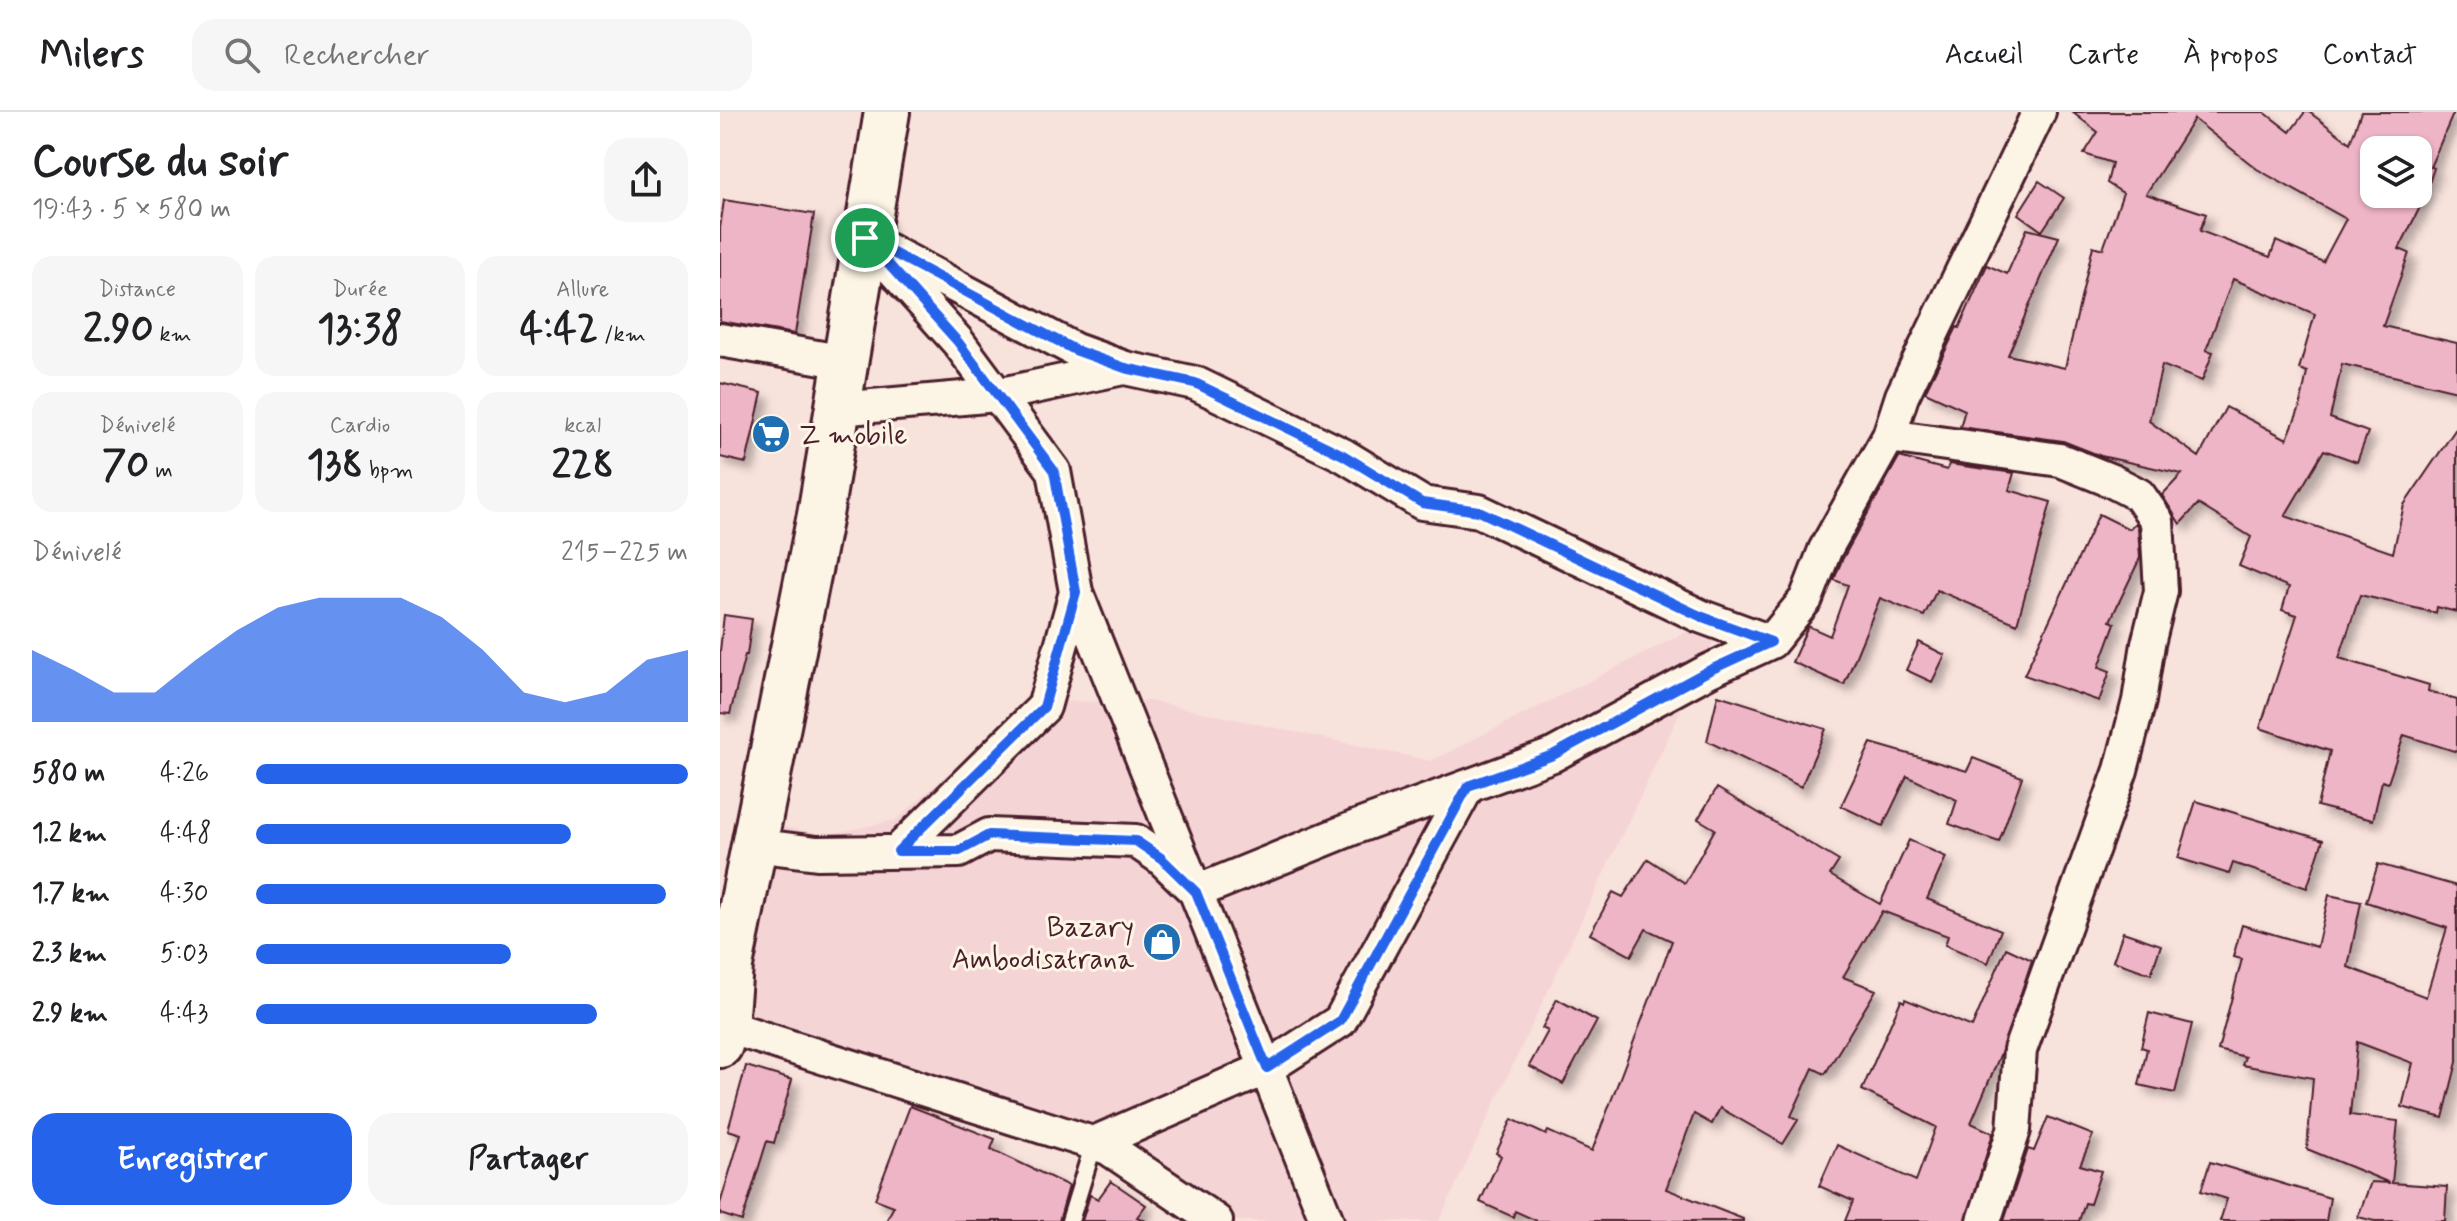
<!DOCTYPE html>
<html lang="fr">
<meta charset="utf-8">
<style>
:root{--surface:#fff;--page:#f6f6f6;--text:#202124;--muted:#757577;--line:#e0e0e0;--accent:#2563eb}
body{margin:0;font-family:Mynerve,sans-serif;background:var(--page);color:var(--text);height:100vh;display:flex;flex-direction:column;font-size:30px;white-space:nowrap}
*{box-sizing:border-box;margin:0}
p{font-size:26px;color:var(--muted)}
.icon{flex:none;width:44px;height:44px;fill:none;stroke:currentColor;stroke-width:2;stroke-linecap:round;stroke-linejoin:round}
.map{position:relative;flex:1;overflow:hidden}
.side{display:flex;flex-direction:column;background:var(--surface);width:720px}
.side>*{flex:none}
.buttons{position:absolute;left:1640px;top:24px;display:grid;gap:16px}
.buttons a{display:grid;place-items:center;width:72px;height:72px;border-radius:16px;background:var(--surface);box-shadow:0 2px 6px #0004;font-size:40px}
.pin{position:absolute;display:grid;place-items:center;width:68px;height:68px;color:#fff;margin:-34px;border:4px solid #fff;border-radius:50%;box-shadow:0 2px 8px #0007}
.round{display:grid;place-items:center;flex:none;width:84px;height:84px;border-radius:24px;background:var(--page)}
.overview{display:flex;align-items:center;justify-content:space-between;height:136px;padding:0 32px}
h1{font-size:44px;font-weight:700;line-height:60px}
.stats{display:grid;grid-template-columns:repeat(3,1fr);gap:12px;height:136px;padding:8px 32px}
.stats div{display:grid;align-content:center;border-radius:20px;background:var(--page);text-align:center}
.stats b{font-size:40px;font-weight:700}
.stats small{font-size:22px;font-weight:400}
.stats p{font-size:22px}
.chart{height:224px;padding:16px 32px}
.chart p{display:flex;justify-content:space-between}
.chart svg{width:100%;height:144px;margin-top:8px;fill:var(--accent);opacity:.7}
.action{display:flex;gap:16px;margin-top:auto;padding:16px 32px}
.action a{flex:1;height:92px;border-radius:24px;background:var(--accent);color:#fff;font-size:32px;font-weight:700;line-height:92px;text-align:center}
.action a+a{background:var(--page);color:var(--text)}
ul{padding:0 32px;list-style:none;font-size:26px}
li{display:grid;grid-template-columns:128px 96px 1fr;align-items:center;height:60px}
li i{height:20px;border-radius:10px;background:var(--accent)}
header{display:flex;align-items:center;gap:48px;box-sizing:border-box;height:112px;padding:0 40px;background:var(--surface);border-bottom:2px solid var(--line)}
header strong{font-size:38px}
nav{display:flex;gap:44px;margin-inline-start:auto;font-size:28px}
.search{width:560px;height:72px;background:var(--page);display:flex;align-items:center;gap:20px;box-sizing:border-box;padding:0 28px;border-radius:24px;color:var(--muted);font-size:30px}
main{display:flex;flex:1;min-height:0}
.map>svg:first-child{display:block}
</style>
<header>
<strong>Milers</strong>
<div class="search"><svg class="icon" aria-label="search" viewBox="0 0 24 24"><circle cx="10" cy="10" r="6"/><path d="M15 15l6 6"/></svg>Rechercher</div>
<nav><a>Accueil</a><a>Carte</a><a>À propos</a><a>Contact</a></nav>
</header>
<main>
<section class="side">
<div class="overview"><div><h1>Course du soir</h1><p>19:43 · 5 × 580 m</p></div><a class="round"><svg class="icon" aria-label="share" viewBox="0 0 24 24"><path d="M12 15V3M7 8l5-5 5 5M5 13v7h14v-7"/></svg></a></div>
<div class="stats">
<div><p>Distance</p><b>2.90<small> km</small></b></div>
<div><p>Durée</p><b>13:38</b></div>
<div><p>Allure</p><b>4:42<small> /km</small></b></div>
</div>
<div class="stats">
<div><p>Dénivelé</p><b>70<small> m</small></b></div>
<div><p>Cardio</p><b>138<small> bpm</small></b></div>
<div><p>kcal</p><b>228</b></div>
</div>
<div class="chart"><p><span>Dénivelé</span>215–225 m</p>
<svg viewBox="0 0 160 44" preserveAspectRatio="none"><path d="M0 44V22L10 28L20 35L30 35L40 25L50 16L60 9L70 6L80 6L90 6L100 12L110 22L120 35L130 38L140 35L150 25L160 22V44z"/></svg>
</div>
<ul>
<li><b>580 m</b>4:26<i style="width:100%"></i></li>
<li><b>1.2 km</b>4:48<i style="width:73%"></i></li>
<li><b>1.7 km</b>4:30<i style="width:95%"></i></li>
<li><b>2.3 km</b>5:03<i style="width:59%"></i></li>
<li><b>2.9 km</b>4:43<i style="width:79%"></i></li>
</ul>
<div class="action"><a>Enregistrer</a><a>Partager</a></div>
</section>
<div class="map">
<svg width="1737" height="1109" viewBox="0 0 1737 1109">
<defs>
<filter id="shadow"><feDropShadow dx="7" dy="7" stdDeviation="4" flood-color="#0004"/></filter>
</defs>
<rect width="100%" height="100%" fill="#f8e2dc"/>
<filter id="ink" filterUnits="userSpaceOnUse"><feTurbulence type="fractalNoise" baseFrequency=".0125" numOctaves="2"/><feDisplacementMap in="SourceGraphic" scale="16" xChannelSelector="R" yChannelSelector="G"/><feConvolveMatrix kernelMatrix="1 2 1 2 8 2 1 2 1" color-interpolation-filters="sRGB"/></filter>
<g filter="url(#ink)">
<path fill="#f5d4d6" d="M 1008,499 L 719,1109 L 468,1109 L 353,1033 L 15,937 L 54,713 L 107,723 L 176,708 L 310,590 L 430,589 L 711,649 Z"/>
<path fill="#eeb5c7" stroke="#4a1f2b" stroke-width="2" fill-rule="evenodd" filter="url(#shadow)" d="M 1352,0 L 1544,0 L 1570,20 L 1585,0 L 1589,0 L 1630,31 L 1641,0 L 1734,0 L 1710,55 L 1714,56 L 1703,89 L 1679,137 L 1689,141 L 1663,214 L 1737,231 L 1737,279 L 1622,252 L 1610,306 L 1648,320 L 1637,350 L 1604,338 L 1565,404 L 1673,441 L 1684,393 L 1737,315 L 1737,500 L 1717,495 L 1716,501 L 1640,483 L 1619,546 L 1709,573 L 1708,579 L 1737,588 L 1737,640 L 1684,623 L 1668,671 L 1662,669 L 1653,708 L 1597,694 L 1610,639 L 1540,616 L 1577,503 L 1562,498 L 1569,475 L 1519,454 L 1531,425 L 1478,392 L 1460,412 L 1442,383 L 1462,362 L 1381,344 L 1343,329 L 1240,315 L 1245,298 L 1205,280 L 1237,215 L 1239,216 L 1267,153 L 1287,162 L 1307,117 L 1339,125 L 1288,243 L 1345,256 L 1373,134 L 1383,137 L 1403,81 L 1387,71 L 1392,51 L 1364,42 L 1378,20 ZM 1474,7 L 1537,57 L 1626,107 L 1603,150 L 1556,129 L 1550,145 L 1480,119 L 1486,102 L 1426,82 ZM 1654,38 L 1698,38 L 1698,82 L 1654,82 ZM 1513,167 L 1595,202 L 1579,257 L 1587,260 L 1580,295 L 1567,327 L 1506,295 L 1479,345 L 1429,309 L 1442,253 L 1482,269 L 1493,240 L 1486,238 Z
M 1319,69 L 1344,86 L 1322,119 L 1298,102 Z
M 4,88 L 94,102 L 75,222 L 0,209 L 0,116 Z
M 0,271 L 42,281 L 26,351 L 0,345 Z
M 1179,345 L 1227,358 L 1229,352 L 1294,361 L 1289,378 L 1331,390 L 1297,512 L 1217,478 L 1204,504 L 1160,486 L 1124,573 L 1072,550 L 1088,514 L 1110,524 L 1128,473 L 1114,468 L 1122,448 Z
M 1379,402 L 1409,417 L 1415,411 L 1418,415 L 1420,446 L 1390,509 L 1395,511 L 1379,555 L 1390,559 L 1379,589 L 1304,563 Z
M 4,503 L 32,507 L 27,543 L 25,543 L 10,602 L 0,601 L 0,539 Z
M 1199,530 L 1225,543 L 1212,570 L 1186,558 Z
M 998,583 L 1106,617 L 1081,675 L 987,629 Z
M 1151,631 L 1247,659 L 1253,646 L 1302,665 L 1279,730 L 1229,712 L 1237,688 L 1187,664 L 1163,714 L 1121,694 Z
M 997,676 L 1119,749 L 1110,763 L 1160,792 L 1189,728 L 1226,745 L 1207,787 L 1281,818 L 1268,851 L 1225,833 L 1228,824 L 1162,799 L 1123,865 L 1156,878 L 1105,962 L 1093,956 L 1071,1004 L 1078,1008 L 1063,1032 L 1000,996 L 992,1012 L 974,1002 L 946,1077 L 1023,1107 L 1023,1109 L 817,1109 L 795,1099 L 793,1105 L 760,1090 L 781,1044 L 776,1041 L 792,1007 L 826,1023 L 828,1019 L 872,1039 L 952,829 L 926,817 L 911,844 L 870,822 L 893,780 L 903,785 L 928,747 L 965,771 L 995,717 L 978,707 Z
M 1476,689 L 1603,728 L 1587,776 L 1513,751 L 1509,762 L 1458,746 Z
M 1658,752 L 1737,774 L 1737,950 L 1723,1006 L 1682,995 L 1693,951 L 1637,930 L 1630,1003 L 1678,1009 L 1672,1071 L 1727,1075 L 1725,1109 L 1655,1109 L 1638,1105 L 1651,1070 L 1670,1071 L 1587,1037 L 1593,966 L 1522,953 L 1525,945 L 1498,938 L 1522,847 L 1513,845 L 1522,813 L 1597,835 L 1609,783 L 1641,790 L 1628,855 L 1706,885 L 1727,816 L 1646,790 Z
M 1403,820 L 1441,833 L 1431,862 L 1393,849 Z
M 1286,836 L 1312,848 L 1281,941 L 1251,1011 L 1273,1021 L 1246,1109 L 1125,1109 L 1133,1089 L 1099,1074 L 1117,1033 L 1196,1069 L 1216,1015 L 1142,978 L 1181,888 L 1184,890 L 1185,887 L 1252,915 Z
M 837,887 L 877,909 L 843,972 L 809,954 L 828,919 L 822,916 Z
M 1429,901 L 1472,912 L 1455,981 L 1419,973 L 1427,937 L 1421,935 Z
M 26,954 L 72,968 L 54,1031 L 47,1029 L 22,1109 L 0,1102 L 0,1092 L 21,1022 L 8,1018 Z
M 190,994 L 275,1027 L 271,1037 L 349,1074 L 339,1109 L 166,1109 L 174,1094 L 155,1087 Z
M 1328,1005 L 1373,1023 L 1360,1053 L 1381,1059 L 1370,1092 L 1365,1091 L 1359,1109 L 1284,1109 L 1308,1037 L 1314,1039 Z
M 1490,1050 L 1610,1086 L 1606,1109 L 1500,1109 L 1507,1087 L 1481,1079 Z
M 391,1069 L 426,1093 L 417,1105 L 426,1109 L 362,1109 L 370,1083 L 378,1087 Z"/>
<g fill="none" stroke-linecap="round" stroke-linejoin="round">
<g stroke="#4a1f2b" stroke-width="22">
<path id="lane" d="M 350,1109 L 374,1031"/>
</g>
<g stroke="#4a1f2b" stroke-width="38">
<path id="street" d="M 145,126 L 355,238 L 405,256 L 475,271 L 623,343 L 702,391 L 759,399 L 980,504 L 1051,530
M 160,143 L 238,230 L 334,359 L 356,480 L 324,595 L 178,739
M 0,228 L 125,250
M 118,297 L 277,283 L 403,256
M 1169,324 L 1340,348 L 1392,369 L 1419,383 L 1437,409 L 1441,479 L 1428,532 L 1419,589 L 1401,658 L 1300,938 L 1294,1018 L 1264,1109
M 356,480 L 607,1109
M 34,733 L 97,741 L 239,739 L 269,723 L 416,729 L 441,746 L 476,780 L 636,715 L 833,643 L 988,559 L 1051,530 L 1086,487 L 1105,438 L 1169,324 L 1182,284 L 1319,0
M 5,914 L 388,1036 L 496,1109
M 374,1031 L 547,956 L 620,909 L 748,674"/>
</g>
<g stroke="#4a1f2b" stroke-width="50">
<path id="secondary" d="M 0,933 L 5,914 L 10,854 L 100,403 L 167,0"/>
</g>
<use href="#lane" stroke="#fcf5e5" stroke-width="16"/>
<use href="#street" stroke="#fcf5e5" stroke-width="32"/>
<use href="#secondary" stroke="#fcf5e5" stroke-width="44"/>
</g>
</g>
<g fill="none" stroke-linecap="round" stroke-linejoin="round" filter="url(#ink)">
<g stroke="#fff" stroke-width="16">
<path id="route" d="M 145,126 L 355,238 L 405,256 L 475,271 L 623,343 L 702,391 L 759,399 L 980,504 L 1051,530 L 988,559 L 833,643 L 748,674 L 620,909 L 547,956 L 476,780 L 441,746 L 416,729 L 269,723 L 239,739 L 178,739 L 324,595 L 356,480 L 334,359 L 238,230 Z"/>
</g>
<use href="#route" stroke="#2563eb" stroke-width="10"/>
</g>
<defs>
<g id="supermarket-disc" transform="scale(2)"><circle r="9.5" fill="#1f6fb2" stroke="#fcf5e5"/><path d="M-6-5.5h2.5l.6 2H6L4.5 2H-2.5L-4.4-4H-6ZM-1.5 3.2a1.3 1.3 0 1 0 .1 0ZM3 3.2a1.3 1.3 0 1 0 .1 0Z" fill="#fff"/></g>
<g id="shop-disc" transform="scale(2)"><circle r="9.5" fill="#1f6fb2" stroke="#fcf5e5"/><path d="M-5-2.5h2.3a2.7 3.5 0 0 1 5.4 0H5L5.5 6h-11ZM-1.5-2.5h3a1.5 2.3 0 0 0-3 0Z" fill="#fff"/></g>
</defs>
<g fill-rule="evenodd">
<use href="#supermarket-disc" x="51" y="322"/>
<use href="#shop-disc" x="442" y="830"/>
</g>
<g text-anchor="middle" stroke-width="6" stroke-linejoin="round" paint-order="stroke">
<g font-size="28" fill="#4a1f2b" stroke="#fcf5e5" text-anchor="start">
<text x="79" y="332">Z mobile</text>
<text x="414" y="824" text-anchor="end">Bazary<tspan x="414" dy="32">Ambodisatrana</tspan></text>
</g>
</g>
</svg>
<div class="buttons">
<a><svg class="icon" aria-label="layers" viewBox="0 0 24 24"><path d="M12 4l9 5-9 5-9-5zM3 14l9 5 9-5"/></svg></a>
</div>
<div class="pin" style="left:145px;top:126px;background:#1e9e55"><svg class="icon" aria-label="arrive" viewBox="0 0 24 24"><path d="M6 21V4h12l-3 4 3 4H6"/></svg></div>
</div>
</main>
